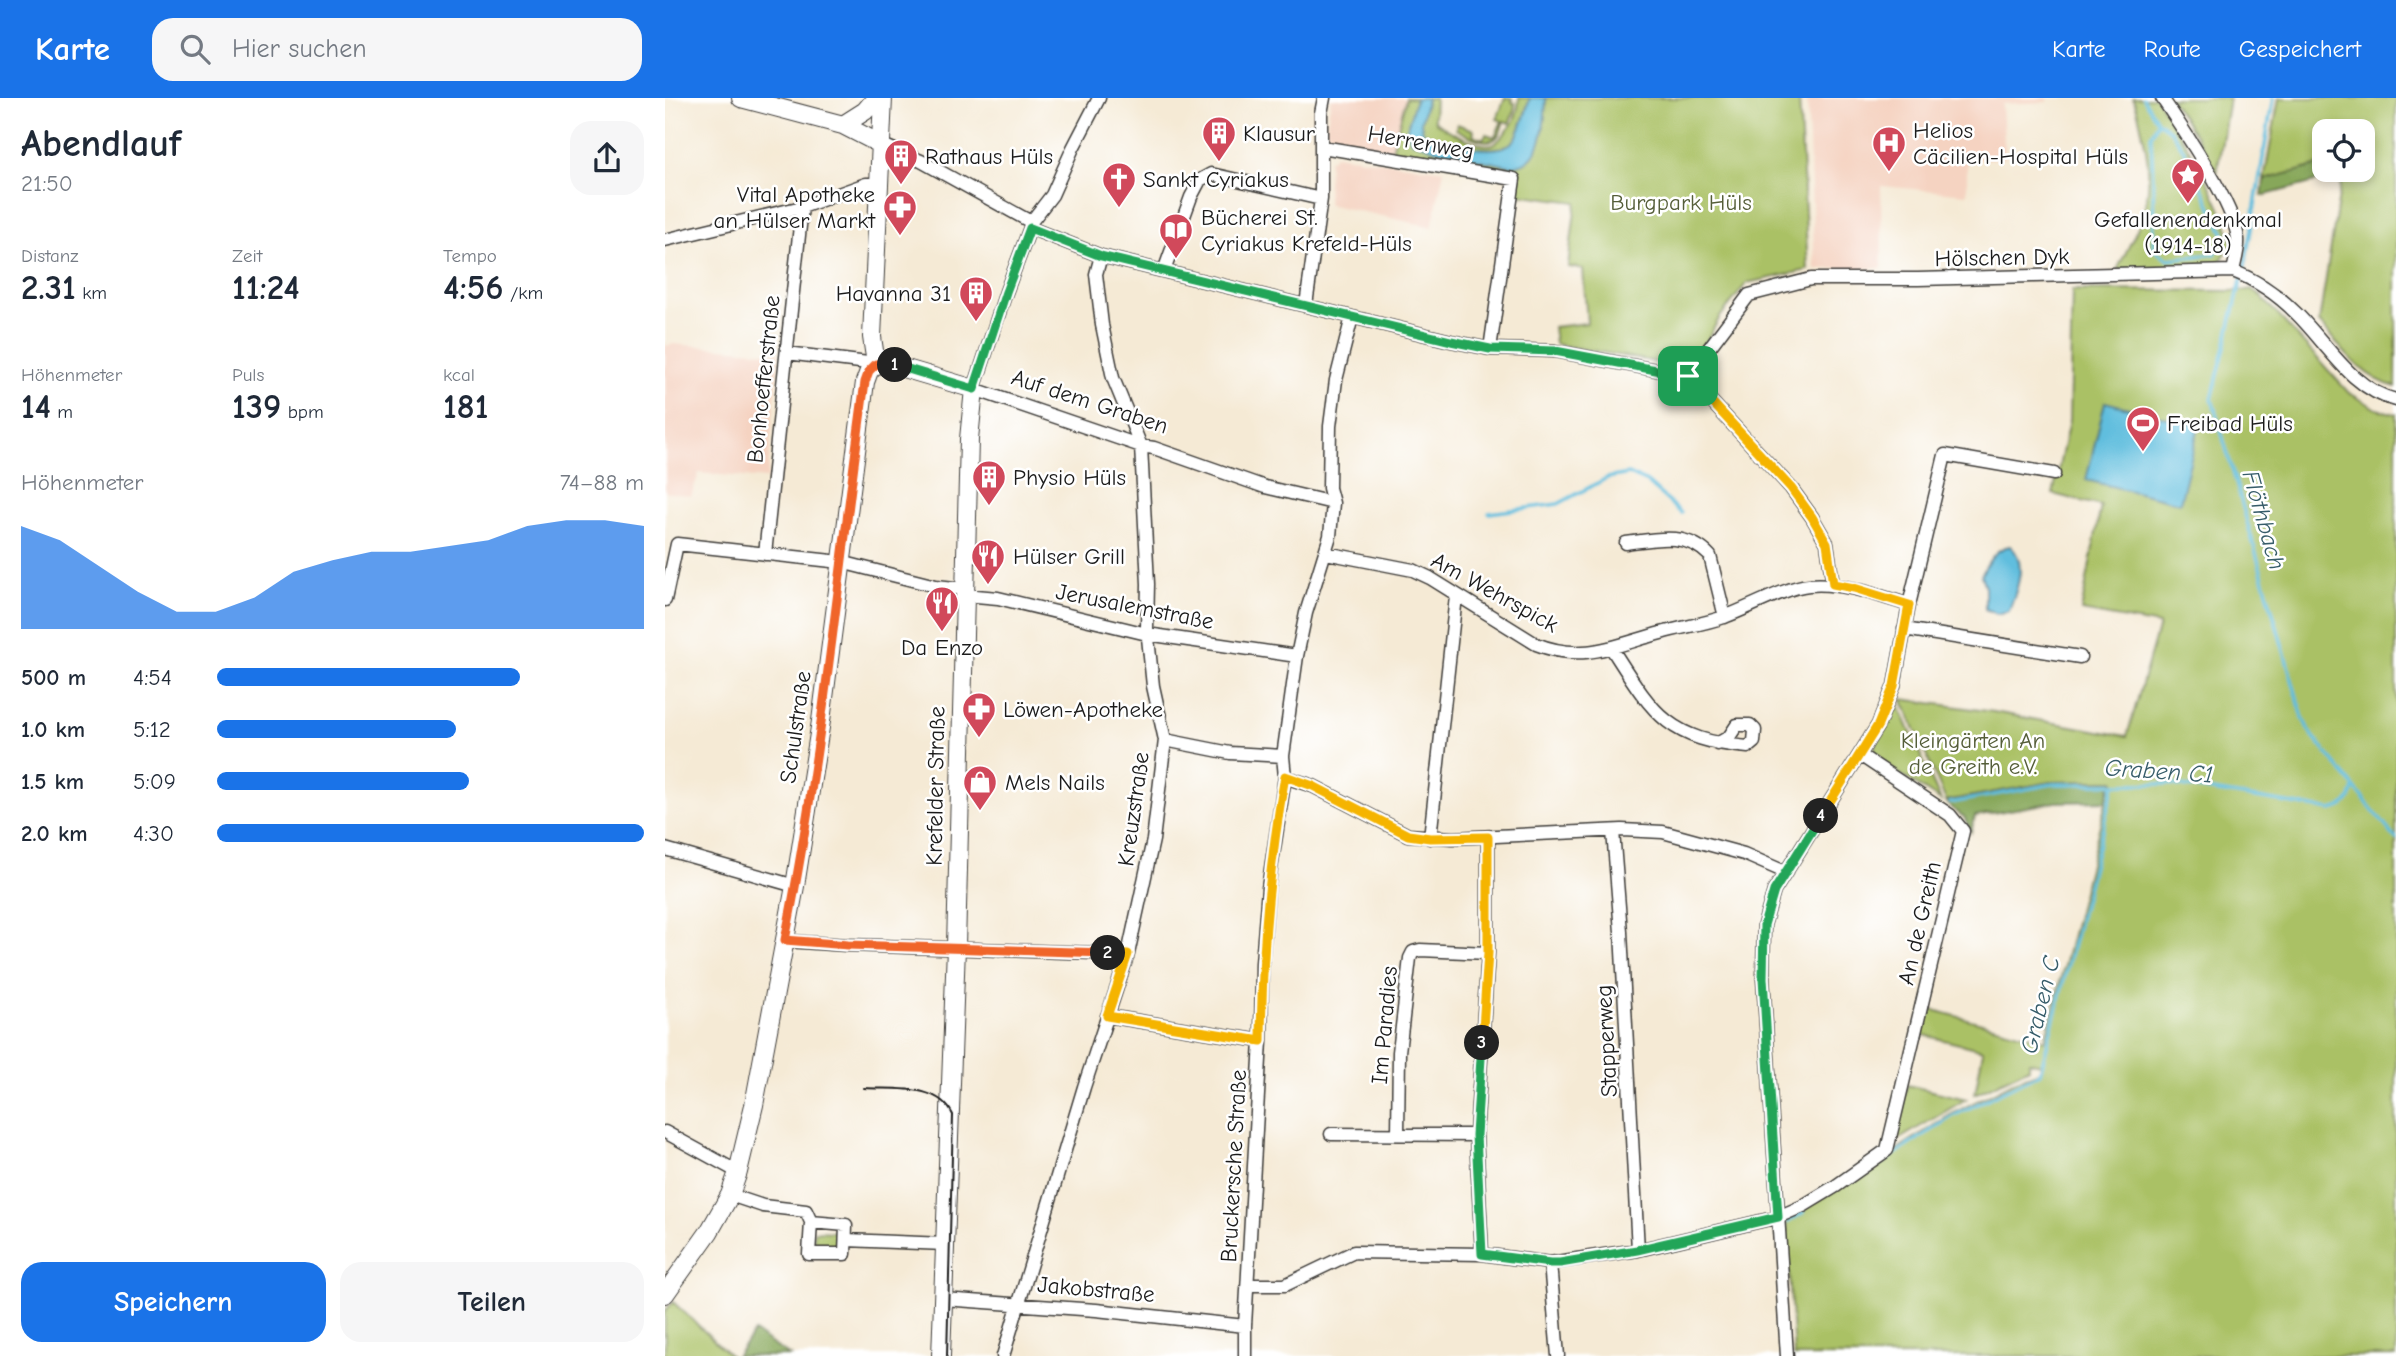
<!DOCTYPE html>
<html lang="de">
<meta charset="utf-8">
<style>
:root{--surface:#fff;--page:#f6f6f7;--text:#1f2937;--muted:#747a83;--accent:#1a73e8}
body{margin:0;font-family:"Comic Neue",sans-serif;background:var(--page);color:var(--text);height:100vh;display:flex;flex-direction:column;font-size:26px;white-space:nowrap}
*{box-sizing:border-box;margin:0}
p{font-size:23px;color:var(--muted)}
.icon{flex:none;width:38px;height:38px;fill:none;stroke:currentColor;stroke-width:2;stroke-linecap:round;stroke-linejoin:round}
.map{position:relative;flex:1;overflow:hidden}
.side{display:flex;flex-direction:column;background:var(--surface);width:665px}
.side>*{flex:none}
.controls{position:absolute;left:1647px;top:21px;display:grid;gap:14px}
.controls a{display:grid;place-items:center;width:63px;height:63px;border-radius:14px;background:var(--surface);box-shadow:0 4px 10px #0003;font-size:35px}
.pin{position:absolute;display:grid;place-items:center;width:60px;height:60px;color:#fff;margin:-30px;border-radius:14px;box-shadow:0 4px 10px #0006}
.km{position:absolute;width:35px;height:35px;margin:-18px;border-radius:50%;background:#222;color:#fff;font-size:19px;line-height:35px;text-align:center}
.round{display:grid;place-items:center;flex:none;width:74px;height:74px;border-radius:21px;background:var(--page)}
.summary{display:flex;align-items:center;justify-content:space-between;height:119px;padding:0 21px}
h1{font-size:38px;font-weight:600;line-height:52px}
.stats{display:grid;grid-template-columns:repeat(3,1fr);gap:10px;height:119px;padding:7px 21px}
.stats div{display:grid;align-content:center}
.stats b{font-size:35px;font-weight:600}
.stats small{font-size:19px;font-weight:400}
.stats p{font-size:19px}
.chart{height:196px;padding:14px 21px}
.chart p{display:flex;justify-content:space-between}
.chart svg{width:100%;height:126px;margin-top:7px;fill:var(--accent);opacity:.7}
.button{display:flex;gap:14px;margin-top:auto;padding:14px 21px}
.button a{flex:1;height:80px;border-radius:21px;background:var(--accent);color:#fff;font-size:28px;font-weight:600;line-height:80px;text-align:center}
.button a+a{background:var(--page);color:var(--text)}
ul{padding:0 21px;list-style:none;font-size:23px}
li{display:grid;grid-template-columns:112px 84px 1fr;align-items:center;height:52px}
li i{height:18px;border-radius:9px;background:var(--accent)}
header{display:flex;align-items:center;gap:42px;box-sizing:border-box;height:98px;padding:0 35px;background:var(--accent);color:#fff}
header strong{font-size:33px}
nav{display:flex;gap:38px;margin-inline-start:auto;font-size:24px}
.search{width:490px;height:63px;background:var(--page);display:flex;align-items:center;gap:18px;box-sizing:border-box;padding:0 24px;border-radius:21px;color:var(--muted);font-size:26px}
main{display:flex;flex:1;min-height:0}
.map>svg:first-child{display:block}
</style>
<header>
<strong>Karte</strong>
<div class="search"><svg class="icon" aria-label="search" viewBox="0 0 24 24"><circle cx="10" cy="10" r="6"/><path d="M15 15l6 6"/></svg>Hier suchen</div>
<nav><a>Karte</a><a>Route</a><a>Gespeichert</a></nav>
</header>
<main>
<section class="side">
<div class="summary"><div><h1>Abendlauf</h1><p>21:50</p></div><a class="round"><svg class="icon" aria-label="share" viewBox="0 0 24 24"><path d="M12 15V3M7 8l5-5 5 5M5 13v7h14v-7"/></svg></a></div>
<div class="stats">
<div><p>Distanz</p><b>2.31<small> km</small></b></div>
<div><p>Zeit</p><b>11:24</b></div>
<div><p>Tempo</p><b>4:56<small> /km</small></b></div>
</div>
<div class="stats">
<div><p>Höhenmeter</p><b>14<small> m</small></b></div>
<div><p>Puls</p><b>139<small> bpm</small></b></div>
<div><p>kcal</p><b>181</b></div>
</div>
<div class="chart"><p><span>Höhenmeter</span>74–88 m</p>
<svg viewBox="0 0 160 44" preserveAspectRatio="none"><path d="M0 44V8L10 13L20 22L30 31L40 38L50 38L60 33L70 24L80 20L90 17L100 17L110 15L120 13L130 8L140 6L150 6L160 8V44z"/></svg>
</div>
<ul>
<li><b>500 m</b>4:54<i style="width:71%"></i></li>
<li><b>1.0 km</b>5:12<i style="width:56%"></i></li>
<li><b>1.5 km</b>5:09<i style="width:59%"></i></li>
<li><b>2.0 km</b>4:30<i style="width:100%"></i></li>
</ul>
<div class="button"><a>Speichern</a><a>Teilen</a></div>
</section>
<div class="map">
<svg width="1731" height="1258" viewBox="0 0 1731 1258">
<rect width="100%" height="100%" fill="#fff"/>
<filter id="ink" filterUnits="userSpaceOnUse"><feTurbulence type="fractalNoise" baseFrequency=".0143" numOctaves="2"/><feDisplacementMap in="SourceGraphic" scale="14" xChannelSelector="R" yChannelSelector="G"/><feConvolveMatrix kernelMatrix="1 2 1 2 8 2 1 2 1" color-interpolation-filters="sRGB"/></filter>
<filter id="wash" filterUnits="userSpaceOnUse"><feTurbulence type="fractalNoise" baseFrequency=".00686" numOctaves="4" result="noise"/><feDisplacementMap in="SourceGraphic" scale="28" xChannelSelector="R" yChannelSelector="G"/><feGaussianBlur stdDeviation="1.57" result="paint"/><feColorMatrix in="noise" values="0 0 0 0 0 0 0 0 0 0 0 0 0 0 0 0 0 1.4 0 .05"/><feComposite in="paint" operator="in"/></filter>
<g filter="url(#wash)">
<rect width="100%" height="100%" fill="#f5ead5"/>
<path fill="#f5d3c1" d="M 666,0 L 741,0 L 727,52 L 691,46 L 688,49 L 674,46 L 670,38 L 665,36 L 661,31 Z
M 1142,0 L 1383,0 L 1383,4 L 1337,6 L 1340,60 L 1302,62 L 1302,96 L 1216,88 L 1217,170 L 1150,171 Z
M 670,57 L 779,72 L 767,129 L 662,106 L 664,63 Z
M 8,246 L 114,255 L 102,381 L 34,375 L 26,398 L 0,394 L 0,248 Z"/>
<path fill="#aac165" stroke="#636e40" stroke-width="2" d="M 741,0 L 751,0 L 742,30 L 779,55 L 845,68 C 878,68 880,26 881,0 L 1134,0 L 1143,172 L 1082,185 L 1055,219 L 1038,249 L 1028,260 L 1015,266 L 1002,266 L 890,246 L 888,229 L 922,225 L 918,171 L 903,169 L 911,104 L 850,96 L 853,76 L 729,56 L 727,52 Z
M 762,0 L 770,0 L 769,21 L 771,25 C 784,32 814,51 828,46 C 833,44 837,39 840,35 C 850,24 853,15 854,0 L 865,0 C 860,12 857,31 850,41 C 836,61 774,45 757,33 L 756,24 Z
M 840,0 L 848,0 L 847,4 L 850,5 L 849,15 L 844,25 L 839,23 C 837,27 837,31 835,35 C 827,52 801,37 791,31 L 792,26 L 809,32 L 808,37 L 818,41 L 821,36 L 830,39 L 837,23 L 832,21 Z
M 1468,0 L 1491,0 C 1521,45 1553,92 1567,145 L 1555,164 L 1539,169 L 1452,172 C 1479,119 1492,97 1478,37 C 1475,25 1473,11 1468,0 Z
M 1505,0 L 1564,0 L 1552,75 L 1531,38 Z
M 1614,0 L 1731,0 L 1731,289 C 1696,280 1676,250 1654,224 L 1678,72 L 1698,72 L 1698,33 L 1659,33 L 1659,66 L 1599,82 Z
M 1586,191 L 1595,197 L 1683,294 L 1712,311 L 1731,316 L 1731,1258 L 1129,1258 L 1121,1123 L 1285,1017 L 1352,982 L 1375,974 L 1376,966 L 1364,963 L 1364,970 L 1310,996 L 1318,952 L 1255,936 L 1261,910 L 1380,942 L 1445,688 L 1449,683 L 1387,684 L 1281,703 L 1237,601 L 1329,614 L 1462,638 L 1494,527 L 1416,513 L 1436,408 L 1388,396 L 1404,323 L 1407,192 L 1578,193 Z
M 1231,601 L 1276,703 L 1214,662 L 1209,656 L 1210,647 Z
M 1242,987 L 1301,1001 L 1228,1045 Z
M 149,1133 L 174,1134 L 173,1151 L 149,1150 Z
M 8,1204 L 66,1258 L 0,1258 L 0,1213 Z"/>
<path fill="#87a75a" stroke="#52623b" stroke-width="2" d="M 1659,66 L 1659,72 L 1678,72 L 1677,77 L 1597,98 L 1599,82 Z
M 1449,683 L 1448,689 L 1445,689 L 1441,703 L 1391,704 L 1310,718 L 1306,734 L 1299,719 L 1285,709 L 1281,703 L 1387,684 Z
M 89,1234 L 125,1258 L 71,1258 Z"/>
<path fill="#60bede" stroke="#3e6d7d" stroke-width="2" d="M 751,0 L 762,0 L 756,24 L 757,33 L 761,36 C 781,43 834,63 850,41 C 857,31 861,12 865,0 L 881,0 C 880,26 878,68 845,68 L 779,55 L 745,42 L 742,30 Z
M 1440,304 L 1534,328 L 1515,405 L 1421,382 Z
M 1345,448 C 1364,464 1351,494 1344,513 L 1332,516 L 1320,511 L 1320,489 L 1316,477 C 1323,464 1329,451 1345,448 Z"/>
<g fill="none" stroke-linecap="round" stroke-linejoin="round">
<path stroke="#60bede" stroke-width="3.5" d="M 1478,0 L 1493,24 L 1506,33 L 1519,52 L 1559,136 L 1550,156 L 1503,161 L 1489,152 L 1488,82 L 1486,37 L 1493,24
M 1608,0 L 1580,167 L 1547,301 L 1638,620 L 1644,633 L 1731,741
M 824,415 L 893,406 L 942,380 L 964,376 L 982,384 L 1016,415
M 1285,705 L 1388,686 L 1504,686 L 1666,712 C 1681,709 1686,704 1689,689
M 1202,1074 L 1288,1018 L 1375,975 L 1449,686
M 1123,1124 L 1139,1114"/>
</g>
</g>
<g filter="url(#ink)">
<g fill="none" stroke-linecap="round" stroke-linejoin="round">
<g stroke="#3d3b38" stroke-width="15">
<path id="street" d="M 1497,0 C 1518,31 1569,106 1573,141 C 1574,151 1570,163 1568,173
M 215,46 L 256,63 L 366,124
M 657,49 L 849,81 L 825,251
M 366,124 L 365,130 L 436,158 L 786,243 L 825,251 L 890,253 L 1023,278 L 1126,390 L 1147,419 L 1162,445 L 1168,487
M 366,124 L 387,97 L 408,50 L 434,0
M 365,130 L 341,194 L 309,291 L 476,348 L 489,350 L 600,389 L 668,405
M 0,142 L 137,109 L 201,86 L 213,86
M 499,173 L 526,99 L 535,82 L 546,76 L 656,101
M 641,207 L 656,101 L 656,15 L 659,0
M 122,255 L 211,266
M 1023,278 L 1084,197 L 1146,181 L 1253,181 L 1568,173 C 1591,182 1613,197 1631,215 C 1661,244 1687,292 1731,302
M 961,445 C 991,441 1022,433 1045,458 L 1060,519
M 661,455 L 748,472 L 765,480 L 871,546 C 918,565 951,547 996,535 C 1017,529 1039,526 1059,519 C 1082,511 1121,489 1144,487 C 1179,484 1211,497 1244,507
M 100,456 L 137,109
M 300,497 L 333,500 L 482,536 L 632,558
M 0,502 L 12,446 L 176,464 L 271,488 L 300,491
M 1239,531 L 1415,559
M 947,551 C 988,615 1002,642 1083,649 L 1089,644 L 1090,632 L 1085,627 L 1072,627 L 1064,639 L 1052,646
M 500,642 L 565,655 L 618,658
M 620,679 L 648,688 L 743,737 L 788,740 L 957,732 L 998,734 L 1079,756 L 1120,774
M 948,733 L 956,834 L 973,1152
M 765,740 L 791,498
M 0,751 L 130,788
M 120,843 L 182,847 L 463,856
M 442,918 L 596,943
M 0,1034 L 73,1074
M 666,1036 L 811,1037
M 733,1036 L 734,954 L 745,860 L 748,854 L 755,852 L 823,855
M 65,1097 L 98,1108 L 141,1113 L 146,1124 L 144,1156 L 180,1156 L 181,1127 L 146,1124
M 181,1142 L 280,1146
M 817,1156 L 811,1037 L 823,855 L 823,739
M 885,1165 L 893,1258
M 583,1187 L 620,1187 L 689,1154 L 817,1156 L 885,1165 L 973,1152 L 1113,1119 L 1138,1108 L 1171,1088 L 1222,1052 L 1298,733 L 1285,717 L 1195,657
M 278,1201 L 431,1212 L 580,1228
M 338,1258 L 419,989 L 463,856 L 488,742 L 500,642 L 488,588 L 482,530 L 483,486 L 476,348 L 448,280 L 437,227 L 431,176 L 436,158
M 580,1258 L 580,1228 L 596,943 L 597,865 L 603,790 L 620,679 L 618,658 L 632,558 L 641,515 L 665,438 L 668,405 L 664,390 L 665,328 L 671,282 L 687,219
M 1122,1258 L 1098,880 L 1099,827 L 1109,793 L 1213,627 L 1229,588 L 1244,507 L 1280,357 L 1389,376"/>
</g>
<g stroke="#3d3b38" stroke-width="20">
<path id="secondary" d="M 76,0 L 178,27 L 215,46
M 178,27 L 200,13 L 211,0
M 211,266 L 228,267 L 309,291 L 304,341 L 291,849 L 276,1258
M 211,266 L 207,239 L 218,0
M 0,1196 L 44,1134 L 65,1097 L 73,1074 L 89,1007 L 130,788 L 156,623 L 200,284 L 204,273 L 211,266"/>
</g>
<use href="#street" stroke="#fff" stroke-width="12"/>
<use href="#secondary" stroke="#fff" stroke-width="18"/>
<path stroke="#1c1c1c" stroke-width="2" d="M 199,990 C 230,992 273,985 288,1017 L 282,1258"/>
</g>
</g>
<g fill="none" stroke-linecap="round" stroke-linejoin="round" filter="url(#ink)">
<g stroke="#fff" stroke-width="14">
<path id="split-1" d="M 230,267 L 309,291 L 341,194 L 365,130 L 436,158 L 786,243 L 825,251 L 890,253 L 1023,278"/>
</g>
<g stroke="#fff" stroke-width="14">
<path id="split-2" d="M 230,267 L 211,266 L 204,273 L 200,284 C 174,470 157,658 120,842 L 183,847 L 443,855"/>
</g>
<g stroke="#fff" stroke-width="14">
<path id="split-3" d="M 443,855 L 463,856 L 442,918 L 596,943 C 597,853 604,766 620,678 L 648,688 L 743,737 L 765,740 L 823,739 L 823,855 L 817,945"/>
</g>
<g stroke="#fff" stroke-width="14">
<path id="split-4" d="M 817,945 L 811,1037 L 817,1156 L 885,1165 L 895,1165 L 972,1152 L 1113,1119 L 1098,880 L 1099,827 L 1109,793 L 1156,718"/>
</g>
<g stroke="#fff" stroke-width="14">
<path id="split-5" d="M 1023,278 L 1126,390 L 1147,419 L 1162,445 L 1168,486 L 1189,490 L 1244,507 L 1229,588 L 1213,627 L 1156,718"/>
</g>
<use href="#split-1" stroke="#22a559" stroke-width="9"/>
<use href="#split-2" stroke="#f0652b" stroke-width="9"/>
<use href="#split-3" stroke="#f5b400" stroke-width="9"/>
<use href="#split-4" stroke="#22a559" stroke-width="9"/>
<use href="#split-5" stroke="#f5b400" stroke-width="9"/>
</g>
<defs>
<g id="building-pin" transform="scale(1.75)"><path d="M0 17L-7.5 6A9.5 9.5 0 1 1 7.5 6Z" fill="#d1495b" stroke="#fff"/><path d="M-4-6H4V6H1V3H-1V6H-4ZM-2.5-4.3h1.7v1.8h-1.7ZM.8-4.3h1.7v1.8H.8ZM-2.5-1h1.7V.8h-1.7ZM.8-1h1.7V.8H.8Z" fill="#fff"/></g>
<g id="hospital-pin" transform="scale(1.75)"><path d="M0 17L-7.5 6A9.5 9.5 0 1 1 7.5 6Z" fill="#d1495b" stroke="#fff"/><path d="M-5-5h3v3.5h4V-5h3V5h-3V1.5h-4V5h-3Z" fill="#fff"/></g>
<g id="sight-pin" transform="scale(1.75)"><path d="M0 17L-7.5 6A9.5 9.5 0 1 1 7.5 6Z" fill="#d1495b" stroke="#fff"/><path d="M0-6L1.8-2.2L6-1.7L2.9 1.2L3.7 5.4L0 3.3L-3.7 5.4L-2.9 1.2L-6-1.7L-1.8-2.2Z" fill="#fff"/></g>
<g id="church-pin" transform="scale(1.75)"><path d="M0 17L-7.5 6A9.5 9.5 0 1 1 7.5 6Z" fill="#d1495b" stroke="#fff"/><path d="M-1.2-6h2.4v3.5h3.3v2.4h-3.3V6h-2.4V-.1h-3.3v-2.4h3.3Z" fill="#fff"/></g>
<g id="pharmacy-pin" transform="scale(1.75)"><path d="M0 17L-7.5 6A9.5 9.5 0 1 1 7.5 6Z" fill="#d1495b" stroke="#fff"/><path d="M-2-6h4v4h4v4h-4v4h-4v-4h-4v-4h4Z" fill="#fff"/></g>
<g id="library-pin" transform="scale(1.75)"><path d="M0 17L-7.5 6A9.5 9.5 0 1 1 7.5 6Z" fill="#d1495b" stroke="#fff"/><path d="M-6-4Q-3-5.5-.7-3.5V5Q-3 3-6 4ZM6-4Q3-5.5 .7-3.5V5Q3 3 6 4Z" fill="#fff"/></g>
<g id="stadium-pin" transform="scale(1.75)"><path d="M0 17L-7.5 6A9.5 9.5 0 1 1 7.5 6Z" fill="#d1495b" stroke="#fff"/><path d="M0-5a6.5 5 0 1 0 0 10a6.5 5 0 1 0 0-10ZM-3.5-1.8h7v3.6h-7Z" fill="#fff"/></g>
<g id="restaurant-pin" transform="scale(1.75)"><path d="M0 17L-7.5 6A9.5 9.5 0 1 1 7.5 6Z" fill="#d1495b" stroke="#fff"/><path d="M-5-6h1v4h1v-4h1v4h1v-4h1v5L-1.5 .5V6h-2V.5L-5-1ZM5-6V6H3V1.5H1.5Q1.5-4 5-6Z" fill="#fff"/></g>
<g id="shop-pin" transform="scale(1.75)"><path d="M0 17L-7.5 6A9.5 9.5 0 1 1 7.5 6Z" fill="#d1495b" stroke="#fff"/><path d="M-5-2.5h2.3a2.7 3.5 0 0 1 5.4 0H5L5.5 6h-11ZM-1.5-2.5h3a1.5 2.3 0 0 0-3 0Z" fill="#fff"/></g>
</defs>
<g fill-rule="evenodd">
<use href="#building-pin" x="554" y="35"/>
<use href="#hospital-pin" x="1224" y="45"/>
<use href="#building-pin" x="236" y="58"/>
<use href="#sight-pin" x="1523" y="77"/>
<use href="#church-pin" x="454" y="81"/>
<use href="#pharmacy-pin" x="235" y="109"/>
<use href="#library-pin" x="511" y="132"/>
<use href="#building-pin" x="311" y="195"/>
<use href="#stadium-pin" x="1478" y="325"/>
<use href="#building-pin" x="324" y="379"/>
<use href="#restaurant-pin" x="323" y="458"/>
<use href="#restaurant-pin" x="277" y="505"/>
<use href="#pharmacy-pin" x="314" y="611"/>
<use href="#shop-pin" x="315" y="684"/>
</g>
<g text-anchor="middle" stroke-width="5" stroke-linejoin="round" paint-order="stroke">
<g font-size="23" fill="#1c1c1c" stroke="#fff" text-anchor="start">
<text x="1248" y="40">Helios<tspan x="1248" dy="26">Cäcilien-Hospital Hüls</tspan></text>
<text x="578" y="43">Klausur</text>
<text x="260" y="66">Rathaus Hüls</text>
<text x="478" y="89">Sankt Cyriakus</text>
<text x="210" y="104" text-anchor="end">Vital Apotheke<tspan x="210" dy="26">an Hülser Markt</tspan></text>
<text x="536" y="127">Bücherei St.<tspan x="536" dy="26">Cyriakus Krefeld-Hüls</tspan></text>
<text x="1523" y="129" text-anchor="middle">Gefallenendenkmal<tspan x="1523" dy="26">(1914-18)</tspan></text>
<text x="286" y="203" text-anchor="end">Havanna 31</text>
<text x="1502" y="333">Freibad Hüls</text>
<text x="348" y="387">Physio Hüls</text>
<text x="348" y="466">Hülser Grill</text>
<text x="277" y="557" text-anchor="middle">Da Enzo</text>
<text x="338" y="619">Löwen-Apotheke</text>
<text x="340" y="692">Mels Nails</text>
</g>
<g font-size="23" fill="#1c1c1c" stroke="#fff">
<text transform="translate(756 44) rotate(10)" y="8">Herrenweg</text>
<text transform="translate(1337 159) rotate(-1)" y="8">Hölschen Dyk</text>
<text transform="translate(98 281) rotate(-84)" y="8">Bonhoefferstraße</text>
<text transform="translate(425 303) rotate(18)" y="8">Auf dem Graben</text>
<text transform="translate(830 494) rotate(29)" y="8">Am Wehrspick</text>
<text transform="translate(470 508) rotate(11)" y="8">Jerusalemstraße</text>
<text transform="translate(130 629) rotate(-82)" y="8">Schulstraße</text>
<text transform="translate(270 688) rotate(-89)" y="8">Krefelder Straße</text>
<text transform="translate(468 711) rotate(-82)" y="8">Kreuzstraße</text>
<text transform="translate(1254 825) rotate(-77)" y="8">An de Greith</text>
<text transform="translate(719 927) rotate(-85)" y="8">Im Paradies</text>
<text transform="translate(941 943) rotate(-93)" y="8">Stapperweg</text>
<text transform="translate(568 1068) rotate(-87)" y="8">Bruckersche Straße</text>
<text transform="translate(431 1191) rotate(5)" y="8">Jakobstraße</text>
</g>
<g font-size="23" fill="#555e39" stroke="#fff">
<text x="1016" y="112">Burgpark Hüls</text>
<text x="1308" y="650">Kleingärten An<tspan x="1308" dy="26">de Greith e.V.</tspan></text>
</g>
<g font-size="24" font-style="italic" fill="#375d6a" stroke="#fff">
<text transform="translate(1599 422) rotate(74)" y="8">Flöthbach</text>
<text transform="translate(1494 673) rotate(4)" y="8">Graben C1</text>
<text transform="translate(1375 907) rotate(-76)" y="8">Graben C</text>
</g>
</g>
</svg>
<div class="controls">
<a><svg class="icon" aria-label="locate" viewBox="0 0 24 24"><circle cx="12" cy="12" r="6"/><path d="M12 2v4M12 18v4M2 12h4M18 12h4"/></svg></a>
</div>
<div class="pin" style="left:1023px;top:278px;background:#1e9e55"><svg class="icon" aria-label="arrive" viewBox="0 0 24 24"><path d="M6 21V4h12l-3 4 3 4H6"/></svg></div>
<b class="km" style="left:230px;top:267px">1</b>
<b class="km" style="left:443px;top:855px">2</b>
<b class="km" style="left:817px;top:945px">3</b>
<b class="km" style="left:1156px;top:718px">4</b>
</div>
</main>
